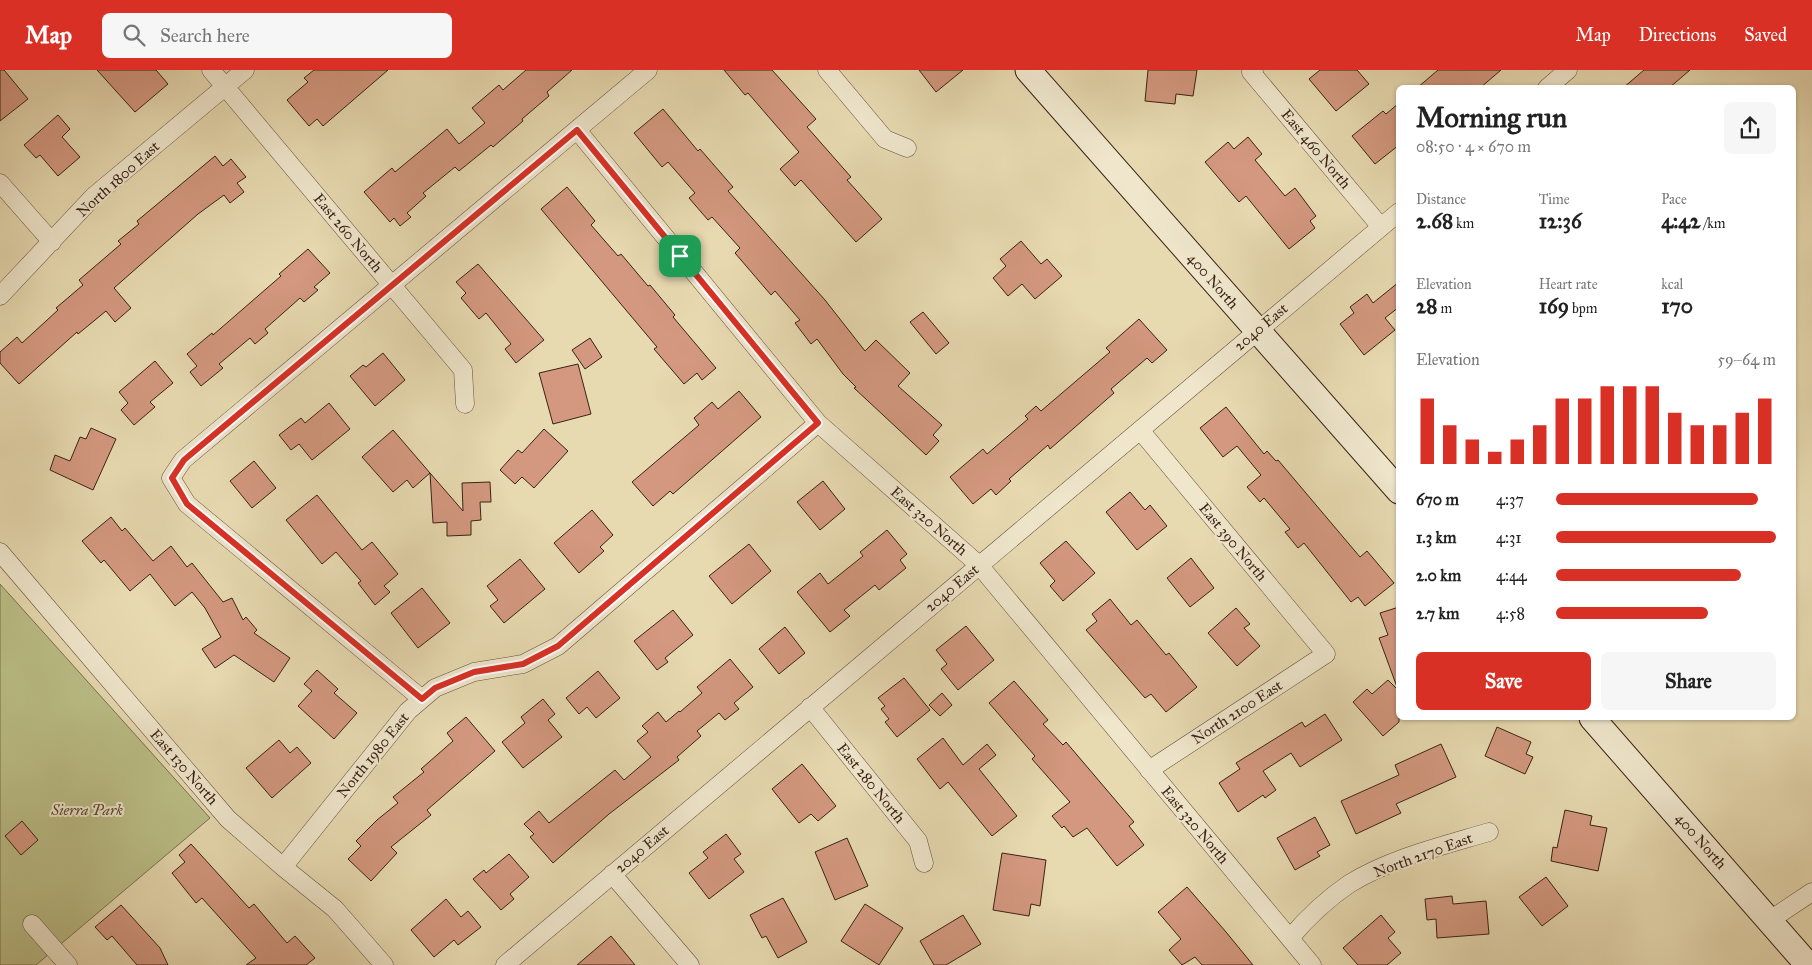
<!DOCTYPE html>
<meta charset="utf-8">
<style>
:root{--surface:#fff;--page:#f6f6f6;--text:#222;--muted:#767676;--accent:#d93025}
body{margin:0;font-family:"IM FELL Great Primer",serif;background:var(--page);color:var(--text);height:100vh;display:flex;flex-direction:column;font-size:19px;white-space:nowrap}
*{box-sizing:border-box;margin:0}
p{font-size:16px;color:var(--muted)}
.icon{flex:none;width:28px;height:28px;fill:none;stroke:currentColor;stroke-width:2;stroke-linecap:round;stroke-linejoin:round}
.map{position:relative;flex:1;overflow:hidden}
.side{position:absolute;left:1396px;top:15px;width:400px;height:635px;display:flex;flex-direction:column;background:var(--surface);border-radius:8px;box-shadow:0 1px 4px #0004}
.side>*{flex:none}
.pin{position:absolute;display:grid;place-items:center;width:42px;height:42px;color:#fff;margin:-21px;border-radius:10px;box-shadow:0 2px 8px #0006}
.round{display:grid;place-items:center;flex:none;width:52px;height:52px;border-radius:8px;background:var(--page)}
.headline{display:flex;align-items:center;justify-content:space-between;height:85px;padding:0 20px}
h1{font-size:28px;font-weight:700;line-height:38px}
.metrics{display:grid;grid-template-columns:repeat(3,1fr);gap:8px;height:85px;padding:5px 20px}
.metrics div{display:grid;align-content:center}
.metrics b{font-size:21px;font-weight:700}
.metrics small{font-size:14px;font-weight:400}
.metrics p{font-size:14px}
.chart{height:140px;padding:10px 20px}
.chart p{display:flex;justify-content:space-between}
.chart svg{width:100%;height:90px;margin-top:5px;stroke:var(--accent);stroke-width:6}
.primary-button{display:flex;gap:10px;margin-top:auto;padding:10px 20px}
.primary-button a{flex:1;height:58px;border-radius:8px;background:var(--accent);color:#fff;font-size:20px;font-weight:700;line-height:58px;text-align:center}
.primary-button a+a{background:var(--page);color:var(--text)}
ul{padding:0 20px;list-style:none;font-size:16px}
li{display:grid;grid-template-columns:80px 60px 1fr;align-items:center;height:38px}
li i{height:12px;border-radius:6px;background:var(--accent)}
header{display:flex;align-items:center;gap:30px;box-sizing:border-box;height:70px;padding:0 25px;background:var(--accent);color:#fff}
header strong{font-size:24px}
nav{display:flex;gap:28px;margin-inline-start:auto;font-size:18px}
.search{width:350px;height:45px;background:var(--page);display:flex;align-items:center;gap:12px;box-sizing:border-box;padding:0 18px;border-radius:8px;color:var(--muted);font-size:19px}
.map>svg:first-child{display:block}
</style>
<header>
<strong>Map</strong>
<div class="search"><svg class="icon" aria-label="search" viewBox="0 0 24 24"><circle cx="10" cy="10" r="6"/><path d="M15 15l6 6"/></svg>Search here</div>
<nav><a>Map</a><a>Directions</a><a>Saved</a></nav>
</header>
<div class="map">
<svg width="1812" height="895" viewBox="0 0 1812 895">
<rect width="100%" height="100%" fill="#e7d9b0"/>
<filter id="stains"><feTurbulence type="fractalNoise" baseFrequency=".004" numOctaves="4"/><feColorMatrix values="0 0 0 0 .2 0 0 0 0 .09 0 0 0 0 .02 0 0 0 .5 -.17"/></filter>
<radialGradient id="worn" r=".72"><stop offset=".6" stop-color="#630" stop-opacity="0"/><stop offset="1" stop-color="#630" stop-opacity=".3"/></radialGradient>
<path fill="#bbbe87" stroke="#7a704e" d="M 0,514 L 210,748 L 36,895 L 0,895 Z"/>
<path fill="#d3987f" stroke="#392216" d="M 0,0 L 4,0 L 28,29 L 0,51 Z
M 97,0 L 156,0 L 168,14 L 135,42 Z
M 314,0 L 388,0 L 323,56 L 317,49 L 309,56 L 287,30 L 308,12 L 304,8 Z
M 526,0 L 572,0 L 547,22 L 549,26 L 522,49 L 523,51 L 493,77 L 491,75 L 459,101 L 455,97 L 423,123 L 426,126 L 407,143 L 411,147 L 400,156 L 394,148 L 390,152 L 364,122 L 392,98 L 395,102 L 447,59 L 459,74 L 485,53 L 472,38 L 499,15 L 503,20 Z
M 724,0 L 772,0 L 816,49 L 807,57 L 851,107 L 847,110 L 882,149 L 856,172 L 801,110 L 795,116 L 780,99 L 799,82 L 748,23 L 745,25 Z
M 919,0 L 963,0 L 936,22 Z
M 1148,0 L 1197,0 L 1193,26 L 1176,24 L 1175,34 L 1145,31 Z
M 1320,0 L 1357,0 L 1369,14 L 1336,41 L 1309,9 Z
M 1438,0 L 1501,0 L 1480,18 L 1417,18 Z
M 1644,0 L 1690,0 L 1669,18 L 1623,18 Z
M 1399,33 L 1399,75 L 1375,94 L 1352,66 L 1383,41 L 1386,44 Z
M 663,39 L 698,81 L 700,79 L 733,117 L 728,121 L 825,230 L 865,281 L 876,270 L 910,303 L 898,316 L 942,355 L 933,365 L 939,371 L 926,385 L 854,318 L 856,317 L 843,304 L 817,269 L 811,274 L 795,253 L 800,250 L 775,221 L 771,225 L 735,183 L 740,178 L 712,147 L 708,150 L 689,128 L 695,123 L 668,92 L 662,97 L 634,63 Z
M 58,45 L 70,59 L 62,67 L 80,87 L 58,106 L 40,85 L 36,88 L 24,75 Z
M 1248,67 L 1262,84 L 1255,90 L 1285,126 L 1295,118 L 1316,146 L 1310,151 L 1315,158 L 1289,179 L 1246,126 L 1239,132 L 1205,92 L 1228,72 L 1234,79 Z
M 215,86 L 223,96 L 231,89 L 246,107 L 237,113 L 244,122 L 230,133 L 224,125 L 198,144 L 114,218 L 131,238 L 115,252 L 106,241 L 78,264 L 77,262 L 19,314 L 0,293 L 0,282 L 17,267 L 22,273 L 58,240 L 56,238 L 83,215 L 79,210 L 121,174 L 118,171 L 139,154 L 137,151 Z
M 567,117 L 595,151 L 591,155 L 618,186 L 621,184 L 648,216 L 650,215 L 675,245 L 673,247 L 716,298 L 702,310 L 697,303 L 684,314 L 654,279 L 657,277 L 541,139 Z
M 1021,171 L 1041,194 L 1047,189 L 1062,206 L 1035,229 L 1022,214 L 1008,226 L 993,208 L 1006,196 L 1000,189 Z
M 308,179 L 330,203 L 314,217 L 318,220 L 304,232 L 300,228 L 265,259 L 268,263 L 255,274 L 250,268 L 219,294 L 223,298 L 201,316 L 190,302 L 197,296 L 187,284 L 212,263 L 213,265 L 281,206 L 279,204 Z
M 478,194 L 544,270 L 516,293 L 505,279 L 511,274 L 486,243 L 479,249 L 461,228 L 466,223 L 456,212 Z
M 1399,212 L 1399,237 L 1385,248 L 1395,260 L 1364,285 L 1340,254 L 1354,243 L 1350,237 L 1367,224 L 1373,233 Z
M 923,242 L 949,273 L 936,284 L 910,252 Z
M 1139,249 L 1167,280 L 1152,293 L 1147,288 L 1111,319 L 1114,323 L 1050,379 L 1048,375 L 1009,409 L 1011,411 L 996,425 L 991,419 L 973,434 L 950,407 L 983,379 L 987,384 L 1028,349 L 1025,346 L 1036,336 L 1041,341 L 1110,282 L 1106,278 Z
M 590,268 L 602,287 L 585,299 L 572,280 Z
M 383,283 L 405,310 L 375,336 L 350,306 L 363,295 L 366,297 Z
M 155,291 L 173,313 L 150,332 L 155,337 L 134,355 L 121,340 L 128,333 L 119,322 Z
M 578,294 L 591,344 L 553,354 L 539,303 Z
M 739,321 L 761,347 L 673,424 L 670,421 L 653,436 L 632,412 L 699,355 L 694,348 L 712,332 L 718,339 Z
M 329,333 L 350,359 L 312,390 L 299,374 L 291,380 L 279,365 L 301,348 L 305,353 Z
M 1226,337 L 1264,384 L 1267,381 L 1276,391 L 1278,390 L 1360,487 L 1367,481 L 1394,513 L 1365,536 L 1358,527 L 1351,532 L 1304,473 L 1298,478 L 1285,462 L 1290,459 L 1264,428 L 1260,432 L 1247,417 L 1261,405 L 1237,376 L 1223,387 L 1200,358 Z
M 91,358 L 116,369 L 93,420 L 50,400 L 55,385 L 70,391 L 80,367 L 86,369 Z
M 544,359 L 568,381 L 534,418 L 522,407 L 515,414 L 500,400 L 518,380 L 522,383 Z
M 393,360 L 430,403 L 413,418 L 407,410 L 393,422 L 362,387 Z
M 254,391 L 276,418 L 252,438 L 230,411 Z
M 430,403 L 463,441 L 462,413 L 490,412 L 491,432 L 480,432 L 481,450 L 471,451 L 471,465 L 447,466 L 447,452 L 433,453 Z
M 823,411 L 845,439 L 820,460 L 797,432 Z
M 1130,422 L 1145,440 L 1150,435 L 1167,456 L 1137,480 L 1106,442 Z
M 317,425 L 362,480 L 372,472 L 398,504 L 384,516 L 390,522 L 375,535 L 358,513 L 361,511 L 336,482 L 322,494 L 286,450 Z
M 592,440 L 613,465 L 600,477 L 604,481 L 579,503 L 554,473 Z
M 111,447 L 122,461 L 125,458 L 153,491 L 171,476 L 187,497 L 192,493 L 223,532 L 232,528 L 243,550 L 246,547 L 257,560 L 254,563 L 290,588 L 274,612 L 234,585 L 215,598 L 202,579 L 221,567 L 205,538 L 192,522 L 175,536 L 150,504 L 130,521 L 104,490 L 101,493 L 82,471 Z
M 887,460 L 907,484 L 900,490 L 906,498 L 879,520 L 875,515 L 844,540 L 850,546 L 830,562 L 797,522 L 820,503 L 828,514 L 863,486 L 860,482 Z
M 1066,471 L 1095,503 L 1063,531 L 1050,516 L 1055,511 L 1040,493 Z
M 749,474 L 771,501 L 732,534 L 709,506 Z
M 1191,488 L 1214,518 L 1190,537 L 1167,508 Z
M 520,489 L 545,519 L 504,553 L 490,536 L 498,530 L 487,516 Z
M 422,518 L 450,553 L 418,578 L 391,543 Z
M 1110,529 L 1131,555 L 1137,550 L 1166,585 L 1169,583 L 1197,617 L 1166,642 L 1151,624 L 1145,628 L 1086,560 L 1097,551 L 1092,544 Z
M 1399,537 L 1399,617 L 1397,617 L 1379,568 L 1388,565 L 1380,543 Z
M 1236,538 L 1250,554 L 1244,558 L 1260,576 L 1237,596 L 1208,563 Z
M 673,540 L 693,565 L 665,588 L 668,592 L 657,600 L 634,571 Z
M 966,556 L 994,590 L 958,620 L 941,599 L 947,594 L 936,580 Z
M 785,557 L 805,583 L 779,604 L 759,579 Z
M 730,589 L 753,617 L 734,633 L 739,639 L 725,650 L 719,643 L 697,661 L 701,666 L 677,687 L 679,690 L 609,744 L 553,793 L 530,767 L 534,764 L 524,754 L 539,741 L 549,753 L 615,700 L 624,710 L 651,687 L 637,671 L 648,662 L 642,656 L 658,642 L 666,652 L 679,641 L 680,642 L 702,623 L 697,617 Z
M 317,600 L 338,619 L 334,623 L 357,643 L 334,669 L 298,636 L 312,621 L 304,614 Z
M 598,601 L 620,628 L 596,648 L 587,637 L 579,644 L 566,628 Z
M 904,608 L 930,640 L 897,667 L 885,652 L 889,649 L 881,639 L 885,636 L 878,628 Z
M 1388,610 L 1399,621 L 1399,652 L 1383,666 L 1353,632 L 1367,619 L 1372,624 Z
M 1014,611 L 1048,650 L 1043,654 L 1063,675 L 1066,672 L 1134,752 L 1129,756 L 1144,775 L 1117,796 L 1087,758 L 1073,767 L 1064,756 L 1062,758 L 1052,746 L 1070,732 L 1032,689 L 1035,686 L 989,633 Z
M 942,623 L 952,635 L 940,646 L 929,635 Z
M 543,629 L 555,644 L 548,650 L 562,667 L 523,698 L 502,672 L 525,653 L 521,647 Z
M 1325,644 L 1342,670 L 1300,697 L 1291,683 L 1263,701 L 1276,720 L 1265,728 L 1263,725 L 1238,742 L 1219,713 L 1240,699 L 1236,693 L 1302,652 L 1305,657 Z
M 466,647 L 495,681 L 427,740 L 431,745 L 391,777 L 397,783 L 371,811 L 348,789 L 361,776 L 356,771 L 377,750 L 398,733 L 393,727 L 424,702 L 421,699 L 453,671 L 447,663 Z
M 1497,657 L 1531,672 L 1526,684 L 1533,687 L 1525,704 L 1485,686 Z
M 943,668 L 963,695 L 987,674 L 996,685 L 979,699 L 1017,746 L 992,766 L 948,712 L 940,719 L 917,689 Z
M 279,670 L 290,683 L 297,677 L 311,693 L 272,728 L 246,698 Z
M 1441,674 L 1456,707 L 1396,734 L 1401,743 L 1356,764 L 1341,731 L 1399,705 L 1395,695 Z
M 802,694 L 836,736 L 818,751 L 811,744 L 799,753 L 772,719 Z
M 1565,740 L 1592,746 L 1590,755 L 1607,758 L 1598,801 L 1551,791 L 1553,777 L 1557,778 Z
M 1315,747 L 1330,775 L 1317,782 L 1320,786 L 1295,800 L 1277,768 Z
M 22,751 L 38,770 L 21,785 L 5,766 Z
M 726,764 L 741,784 L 734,789 L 744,802 L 709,829 L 689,803 L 708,788 L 703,782 Z
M 847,768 L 868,816 L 835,830 L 815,782 Z
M 191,774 L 249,838 L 254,834 L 287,873 L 295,866 L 315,888 L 306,895 L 246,895 L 256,888 L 202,828 L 196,833 L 172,803 L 185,792 L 179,785 Z
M 1002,783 L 1046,790 L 1040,836 L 1031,834 L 1029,846 L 993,840 Z
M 509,784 L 529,807 L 510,824 L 514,829 L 501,840 L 473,809 L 484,800 L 486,803 Z
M 1546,807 L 1568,836 L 1542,856 L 1519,827 Z
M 1187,817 L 1226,862 L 1253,895 L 1202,895 L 1195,887 L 1182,895 L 1169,880 L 1181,869 L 1158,842 Z
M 1452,826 L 1453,834 L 1486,831 L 1489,864 L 1437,868 L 1436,849 L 1427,850 L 1425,829 Z
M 783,828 L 807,872 L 778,888 L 766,866 L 762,868 L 750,845 Z
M 446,829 L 461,847 L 468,841 L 481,857 L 458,875 L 454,870 L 434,887 L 411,860 Z
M 865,834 L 903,858 L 879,895 L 841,871 Z
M 121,835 L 160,878 L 168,895 L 137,895 L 112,866 L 107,870 L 95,857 Z
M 963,845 L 981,874 L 946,895 L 934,895 L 920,871 Z
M 1381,845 L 1395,862 L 1388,868 L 1401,883 L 1387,895 L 1358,895 L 1343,878 Z
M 611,866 L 635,895 L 577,895 Z"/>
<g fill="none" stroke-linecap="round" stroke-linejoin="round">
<g stroke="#64503c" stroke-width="19">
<path id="street" d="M 211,0 L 463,300 L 465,334
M 827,0 L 885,69 L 907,78
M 1254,0 L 1251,2 L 1381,157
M 1547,18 L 1568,0
M 577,60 L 818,353 L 979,495 L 1312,895
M 0,113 L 52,172
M 0,226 L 94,126 L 245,0
M 1140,360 L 1326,584 L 1149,700
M 0,482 L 228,749 L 283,797 L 335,839 L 384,895
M 422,629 L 187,434 L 171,408 L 183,390 L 648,0
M 810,637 L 918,771 L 924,793
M 283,797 L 408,641 L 435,618 L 474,602 L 523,594 L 558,576 L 818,353
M 612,804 L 690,895
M 1770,850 L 1812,822
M 32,854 L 68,895
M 1290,868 C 1307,848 1327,829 1349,814 C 1391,788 1442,776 1489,762
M 505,895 L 1399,142"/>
</g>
<g stroke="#392216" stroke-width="27">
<path id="secondary" d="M 1028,0 L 1399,421
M 1592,648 L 1808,895"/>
</g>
<use href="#street" stroke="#efe6cc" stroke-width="18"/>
<use href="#secondary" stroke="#efe6cc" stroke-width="25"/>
</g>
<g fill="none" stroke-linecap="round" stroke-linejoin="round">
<g stroke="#fff" stroke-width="10">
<path id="route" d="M 577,60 L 818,353 L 558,576 L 523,594 L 474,602 L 435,618 L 422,629 L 187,434 L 172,408 L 184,390 Z"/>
</g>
<use href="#route" stroke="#d93025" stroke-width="6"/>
</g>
<g text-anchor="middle" stroke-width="4" stroke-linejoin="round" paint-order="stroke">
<g font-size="15" fill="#392216" stroke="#efe6cc">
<text transform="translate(1316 79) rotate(50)" y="5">East 460 North</text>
<text transform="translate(118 109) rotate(-42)" y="5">North 1800 East</text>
<text transform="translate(348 163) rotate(50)" y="5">East 260 North</text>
<text transform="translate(1213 211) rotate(49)" y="5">400 North</text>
<text transform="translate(1261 257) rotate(-40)" y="5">2040 East</text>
<text transform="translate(929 451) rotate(41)" y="5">East 320 North</text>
<text transform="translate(1233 472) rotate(50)" y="5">East 390 North</text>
<text transform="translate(952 518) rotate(-40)" y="5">2040 East</text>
<text transform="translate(1237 642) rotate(-33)" y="5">North 2100 East</text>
<text transform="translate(373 685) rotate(-51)" y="5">North 1980 East</text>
<text transform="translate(184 697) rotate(49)" y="5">East 130 North</text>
<text transform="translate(871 713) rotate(51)" y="5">East 280 North</text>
<text transform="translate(1195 755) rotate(50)" y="5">East 320 North</text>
<text transform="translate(1701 771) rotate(49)" y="5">400 North</text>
<text transform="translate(642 779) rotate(-40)" y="5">2040 East</text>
<text transform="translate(1423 785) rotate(-20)" y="5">North 2170 East</text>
</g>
<g font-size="15" font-style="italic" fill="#5a4932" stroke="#efe6cc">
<text x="87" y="745">Sierra Park</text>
</g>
</g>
<rect width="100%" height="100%" filter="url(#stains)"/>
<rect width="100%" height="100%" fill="url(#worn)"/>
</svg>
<div class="pin" style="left:680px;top:186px;background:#1e9e55"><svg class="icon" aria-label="arrive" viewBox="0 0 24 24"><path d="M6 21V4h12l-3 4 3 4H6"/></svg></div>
<section class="side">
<div class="headline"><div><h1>Morning run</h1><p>08:50 · 4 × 670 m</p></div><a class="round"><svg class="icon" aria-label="share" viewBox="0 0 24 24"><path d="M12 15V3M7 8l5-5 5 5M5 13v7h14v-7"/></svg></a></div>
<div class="metrics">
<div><p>Distance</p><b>2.68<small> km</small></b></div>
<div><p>Time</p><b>12:36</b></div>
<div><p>Pace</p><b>4:42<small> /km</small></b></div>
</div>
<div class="metrics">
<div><p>Elevation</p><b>28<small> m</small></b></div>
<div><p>Heart rate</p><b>169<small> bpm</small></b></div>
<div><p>kcal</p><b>170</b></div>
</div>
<div class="chart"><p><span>Elevation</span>59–64 m</p>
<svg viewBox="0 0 160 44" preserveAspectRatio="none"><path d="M5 44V12M15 44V25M25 44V32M35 44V38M45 44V32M55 44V25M65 44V12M75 44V12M85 44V6M95 44V6M105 44V6M115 44V19M125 44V25M135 44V25M145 44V19M155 44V12"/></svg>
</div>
<ul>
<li><b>670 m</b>4:37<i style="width:92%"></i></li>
<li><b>1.3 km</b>4:31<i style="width:100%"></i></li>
<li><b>2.0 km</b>4:44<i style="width:84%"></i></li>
<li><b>2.7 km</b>4:58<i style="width:69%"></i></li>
</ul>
<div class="primary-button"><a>Save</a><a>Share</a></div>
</section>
</div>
